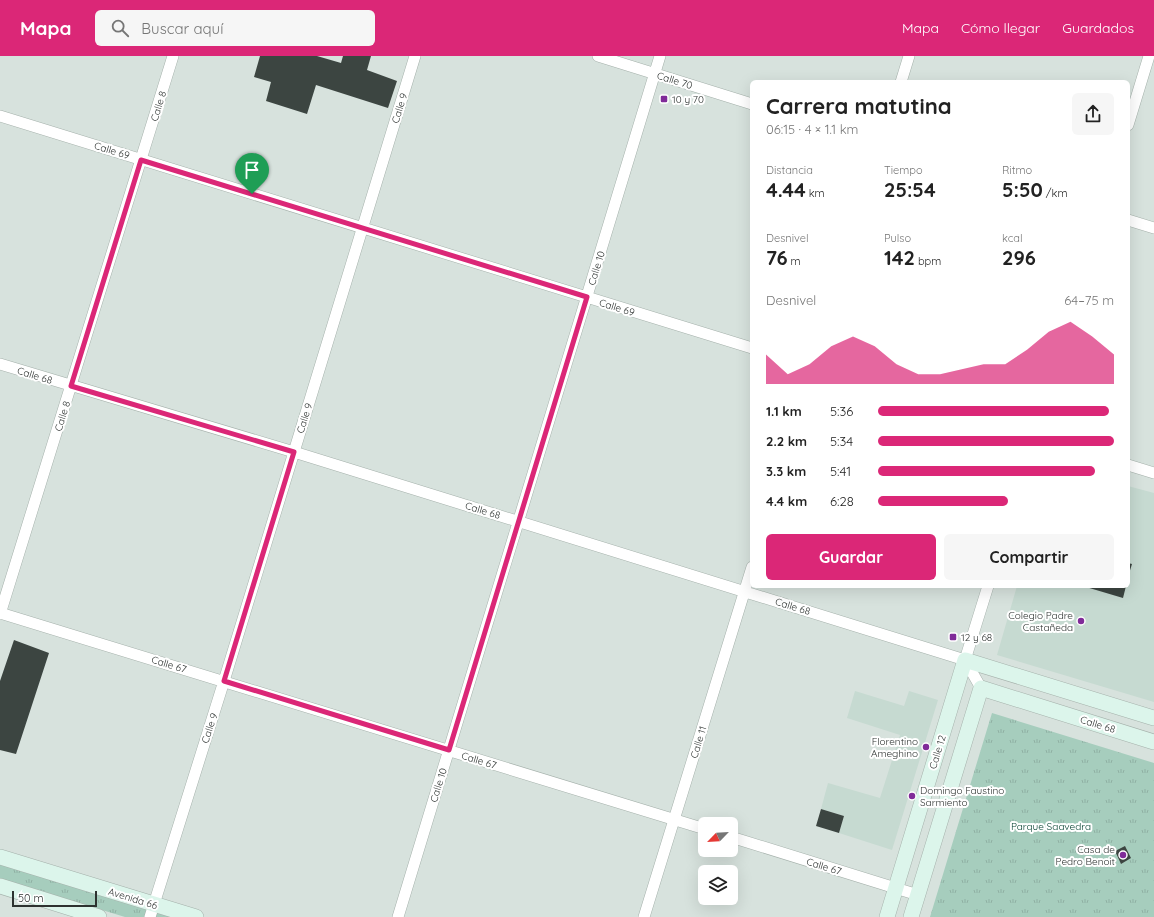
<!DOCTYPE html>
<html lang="es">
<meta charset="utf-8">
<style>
:root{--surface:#fff;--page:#f6f6f6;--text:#222;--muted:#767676;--accent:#db2777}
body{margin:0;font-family:Quicksand,sans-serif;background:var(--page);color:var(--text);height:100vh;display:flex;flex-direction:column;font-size:15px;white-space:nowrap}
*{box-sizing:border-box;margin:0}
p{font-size:13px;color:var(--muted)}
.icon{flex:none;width:22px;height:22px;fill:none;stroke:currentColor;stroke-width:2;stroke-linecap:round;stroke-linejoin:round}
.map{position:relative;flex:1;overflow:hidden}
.details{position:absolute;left:750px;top:24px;width:380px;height:508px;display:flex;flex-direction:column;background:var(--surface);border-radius:6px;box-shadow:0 4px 16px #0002}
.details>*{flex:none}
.needle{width:26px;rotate:245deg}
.controls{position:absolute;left:698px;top:761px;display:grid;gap:8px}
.controls a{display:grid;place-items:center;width:40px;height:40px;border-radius:6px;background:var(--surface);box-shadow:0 4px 16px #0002;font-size:20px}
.scale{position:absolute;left:12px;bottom:10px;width:85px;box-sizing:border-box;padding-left:4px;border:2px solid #2d3230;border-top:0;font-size:11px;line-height:14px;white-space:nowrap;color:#2d3230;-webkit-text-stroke:3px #fff;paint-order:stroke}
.pin{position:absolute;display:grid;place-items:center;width:34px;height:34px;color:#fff;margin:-41px -17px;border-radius:50% 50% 50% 0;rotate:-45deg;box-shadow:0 0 4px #0007}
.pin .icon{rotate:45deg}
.round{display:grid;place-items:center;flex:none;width:42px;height:42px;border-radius:6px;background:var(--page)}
.summary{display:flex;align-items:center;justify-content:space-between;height:68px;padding:0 16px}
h1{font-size:22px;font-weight:700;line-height:30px}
.figures{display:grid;grid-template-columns:repeat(3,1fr);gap:6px;height:68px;padding:4px 16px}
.figures div{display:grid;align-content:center}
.figures b{font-size:20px;font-weight:700}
.figures small{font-size:11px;font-weight:400}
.figures p{font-size:11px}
.chart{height:112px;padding:8px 16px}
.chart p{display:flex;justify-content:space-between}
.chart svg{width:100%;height:72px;margin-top:4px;fill:var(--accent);opacity:.7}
.cta{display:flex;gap:8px;margin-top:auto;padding:8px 16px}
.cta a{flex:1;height:46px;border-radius:6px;background:var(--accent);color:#fff;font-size:16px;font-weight:700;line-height:46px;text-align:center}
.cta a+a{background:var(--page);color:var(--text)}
ul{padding:0 16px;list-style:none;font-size:13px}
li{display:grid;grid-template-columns:64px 48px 1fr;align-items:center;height:30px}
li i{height:10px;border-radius:5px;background:var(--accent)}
header{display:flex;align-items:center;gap:24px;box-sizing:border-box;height:56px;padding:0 20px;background:var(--accent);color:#fff}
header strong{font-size:19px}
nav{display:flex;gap:22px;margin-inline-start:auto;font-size:14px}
.search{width:280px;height:36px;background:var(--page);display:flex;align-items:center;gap:10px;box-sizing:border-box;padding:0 14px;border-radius:6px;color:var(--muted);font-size:15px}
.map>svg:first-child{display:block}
</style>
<header>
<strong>Mapa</strong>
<div class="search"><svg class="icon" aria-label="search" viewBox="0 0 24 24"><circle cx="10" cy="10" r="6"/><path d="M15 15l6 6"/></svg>Buscar aquí</div>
<nav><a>Mapa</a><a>Cómo llegar</a><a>Guardados</a></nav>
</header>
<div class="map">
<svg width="1154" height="861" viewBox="0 0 1154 861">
<defs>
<pattern id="grass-tufts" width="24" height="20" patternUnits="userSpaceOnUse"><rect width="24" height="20" fill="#a6cdbd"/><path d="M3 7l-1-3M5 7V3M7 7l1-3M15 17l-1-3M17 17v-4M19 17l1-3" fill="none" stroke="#8fb0a3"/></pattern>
</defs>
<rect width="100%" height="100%" fill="#d7e2dd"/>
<path fill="#c6dad1" d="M 1128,430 L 1154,437 L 1154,646 L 997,599 L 1017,530 L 1128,530 Z
M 855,635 L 904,650 L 909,635 L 938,644 L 892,794 L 839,777 L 844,760 L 821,753 L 828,727 L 880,742 L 900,679 L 847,662 Z"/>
<path fill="url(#grass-tufts)" d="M 992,657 L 1154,707 L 1154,861 L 930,861 Z
M 0,806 L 177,861 L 125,861 L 0,823 Z"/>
<path fill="#3c4541" d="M 260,0 L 317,0 L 341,7 L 343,0 L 371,0 L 367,14 L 397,25 L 388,52 L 316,29 L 307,58 L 266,45 L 271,26 L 254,21 Z
M 1128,507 L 1132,508 L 1128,521 Z
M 1086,530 L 1126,530 L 1123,542 L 1086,531 Z
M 14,584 L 49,597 L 16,698 L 0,694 L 0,625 Z
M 821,753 L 844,760 L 839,777 L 816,770 Z
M 1125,790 L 1131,802 L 1121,808 L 1115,795 Z"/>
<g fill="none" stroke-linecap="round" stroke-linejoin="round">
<g stroke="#a5b1ab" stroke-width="12">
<path id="minor" d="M 598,0 L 752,48
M 901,26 L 909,0
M 0,60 L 752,292
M 1128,69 L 1149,0
M 1128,164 L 1154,172
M 0,308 L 294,396 L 965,604 L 981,632
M 1128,409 L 1154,417
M 0,557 L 705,773
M 0,558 L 173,0
M 965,604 L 988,530
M 731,781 L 918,839
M 150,861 L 224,625 L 415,0
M 398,861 L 660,0
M 644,861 L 752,511"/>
</g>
<g stroke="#a5b1ab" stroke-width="16">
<path id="secondary" d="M 0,801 L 196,861
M 0,830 L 99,861
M 887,861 L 965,604 L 1154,662
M 911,861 L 981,632 L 1154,686"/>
</g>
<use href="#minor" stroke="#fff" stroke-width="11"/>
<use href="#secondary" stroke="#dcf5eb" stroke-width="15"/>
</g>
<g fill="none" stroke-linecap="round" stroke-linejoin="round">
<g stroke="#fff" stroke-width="8">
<path id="route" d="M 141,104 L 587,241 L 449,694 L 224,625 L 294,396 L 71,330 Z"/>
</g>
<use href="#route" stroke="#db2777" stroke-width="5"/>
</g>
<g fill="#802b99" stroke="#fff" stroke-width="1.5">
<rect x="660" y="39" width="8" height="8" rx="2"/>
<circle cx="1081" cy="565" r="4"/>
<rect x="949" y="577" width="8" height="8" rx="2"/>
<circle cx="926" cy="691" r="4"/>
<circle cx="912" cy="740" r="4"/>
<circle cx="1123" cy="799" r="4"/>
</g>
<g text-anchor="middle" stroke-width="4" stroke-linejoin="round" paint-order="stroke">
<g font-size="10" fill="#2d3230" stroke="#fff">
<text transform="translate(675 24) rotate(17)" y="4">Calle 70</text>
<text transform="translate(158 50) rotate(-73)" y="4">Calle 8</text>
<text transform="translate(399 52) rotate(-73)" y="4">Calle 9</text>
<text transform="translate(112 94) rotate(17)" y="4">Calle 69</text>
<text transform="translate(596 212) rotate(-73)" y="4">Calle 10</text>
<text transform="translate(617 251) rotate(17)" y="4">Calle 69</text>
<text transform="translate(35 319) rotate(17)" y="4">Calle 68</text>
<text transform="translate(62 360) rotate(-73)" y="4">Calle 8</text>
<text transform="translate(304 362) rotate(-73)" y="4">Calle 9</text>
<text transform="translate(483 454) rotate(17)" y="4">Calle 68</text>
<text transform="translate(793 550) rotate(17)" y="4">Calle 68</text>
<text transform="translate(169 608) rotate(17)" y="4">Calle 67</text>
<text transform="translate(1098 668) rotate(17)" y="4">Calle 68</text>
<text transform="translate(209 672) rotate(-72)" y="4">Calle 9</text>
<text transform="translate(698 686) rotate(-73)" y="4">Calle 11</text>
<text transform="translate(937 696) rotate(-73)" y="4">Calle 12</text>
<text transform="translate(479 704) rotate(17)" y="4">Calle 67</text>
<text transform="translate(438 729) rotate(-73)" y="4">Calle 10</text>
<text transform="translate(824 810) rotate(17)" y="4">Calle 67</text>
<text transform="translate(133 842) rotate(17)" y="4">Avenida 66</text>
</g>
<g font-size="10" fill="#2d3230" stroke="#fff" text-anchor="start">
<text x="672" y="47">10 y 70</text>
<text x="1073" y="563" text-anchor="end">Colegio Padre<tspan x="1073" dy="12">Castañeda</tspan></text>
<text x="961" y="585">12 y 68</text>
<text x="918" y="689" text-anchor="end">Florentino<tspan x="918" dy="12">Ameghino</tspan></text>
<text x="920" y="738">Domingo Faustino<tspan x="920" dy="12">Sarmiento</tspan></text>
<text x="1115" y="797" text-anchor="end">Casa de<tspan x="1115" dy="12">Pedro Benoit</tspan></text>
</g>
<g font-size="10" fill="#054130" stroke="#fff">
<text x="1051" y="774">Parque Saavedra</text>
</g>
</g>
</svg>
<div class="controls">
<a><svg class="needle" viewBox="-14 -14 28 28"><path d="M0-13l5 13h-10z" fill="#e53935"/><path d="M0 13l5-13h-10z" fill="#767676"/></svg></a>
<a><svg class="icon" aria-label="layers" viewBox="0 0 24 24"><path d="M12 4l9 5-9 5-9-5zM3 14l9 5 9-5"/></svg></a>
</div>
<div class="scale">50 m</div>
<div class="pin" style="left:252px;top:138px;background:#1e9e55"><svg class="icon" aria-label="arrive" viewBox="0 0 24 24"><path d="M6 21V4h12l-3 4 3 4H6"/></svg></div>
<section class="details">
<div class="summary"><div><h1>Carrera matutina</h1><p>06:15 · 4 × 1.1 km</p></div><a class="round"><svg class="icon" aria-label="share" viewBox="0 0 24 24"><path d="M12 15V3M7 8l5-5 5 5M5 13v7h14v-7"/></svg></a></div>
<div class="figures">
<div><p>Distancia</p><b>4.44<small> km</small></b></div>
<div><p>Tiempo</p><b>25:54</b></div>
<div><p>Ritmo</p><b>5:50<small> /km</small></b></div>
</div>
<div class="figures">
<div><p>Desnivel</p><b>76<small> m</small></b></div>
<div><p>Pulso</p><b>142<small> bpm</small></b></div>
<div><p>kcal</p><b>296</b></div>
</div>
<div class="chart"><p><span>Desnivel</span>64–75 m</p>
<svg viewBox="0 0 160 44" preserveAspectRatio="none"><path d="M0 44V26L10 38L20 32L30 21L40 15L50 21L60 32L70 38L80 38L90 35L100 32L110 32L120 23L130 12L140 6L150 15L160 26V44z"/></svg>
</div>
<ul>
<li><b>1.1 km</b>5:36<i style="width:98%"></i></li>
<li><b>2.2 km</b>5:34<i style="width:100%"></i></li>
<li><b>3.3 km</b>5:41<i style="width:92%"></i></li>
<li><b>4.4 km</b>6:28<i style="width:55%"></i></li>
</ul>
<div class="cta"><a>Guardar</a><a>Compartir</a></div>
</section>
</div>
